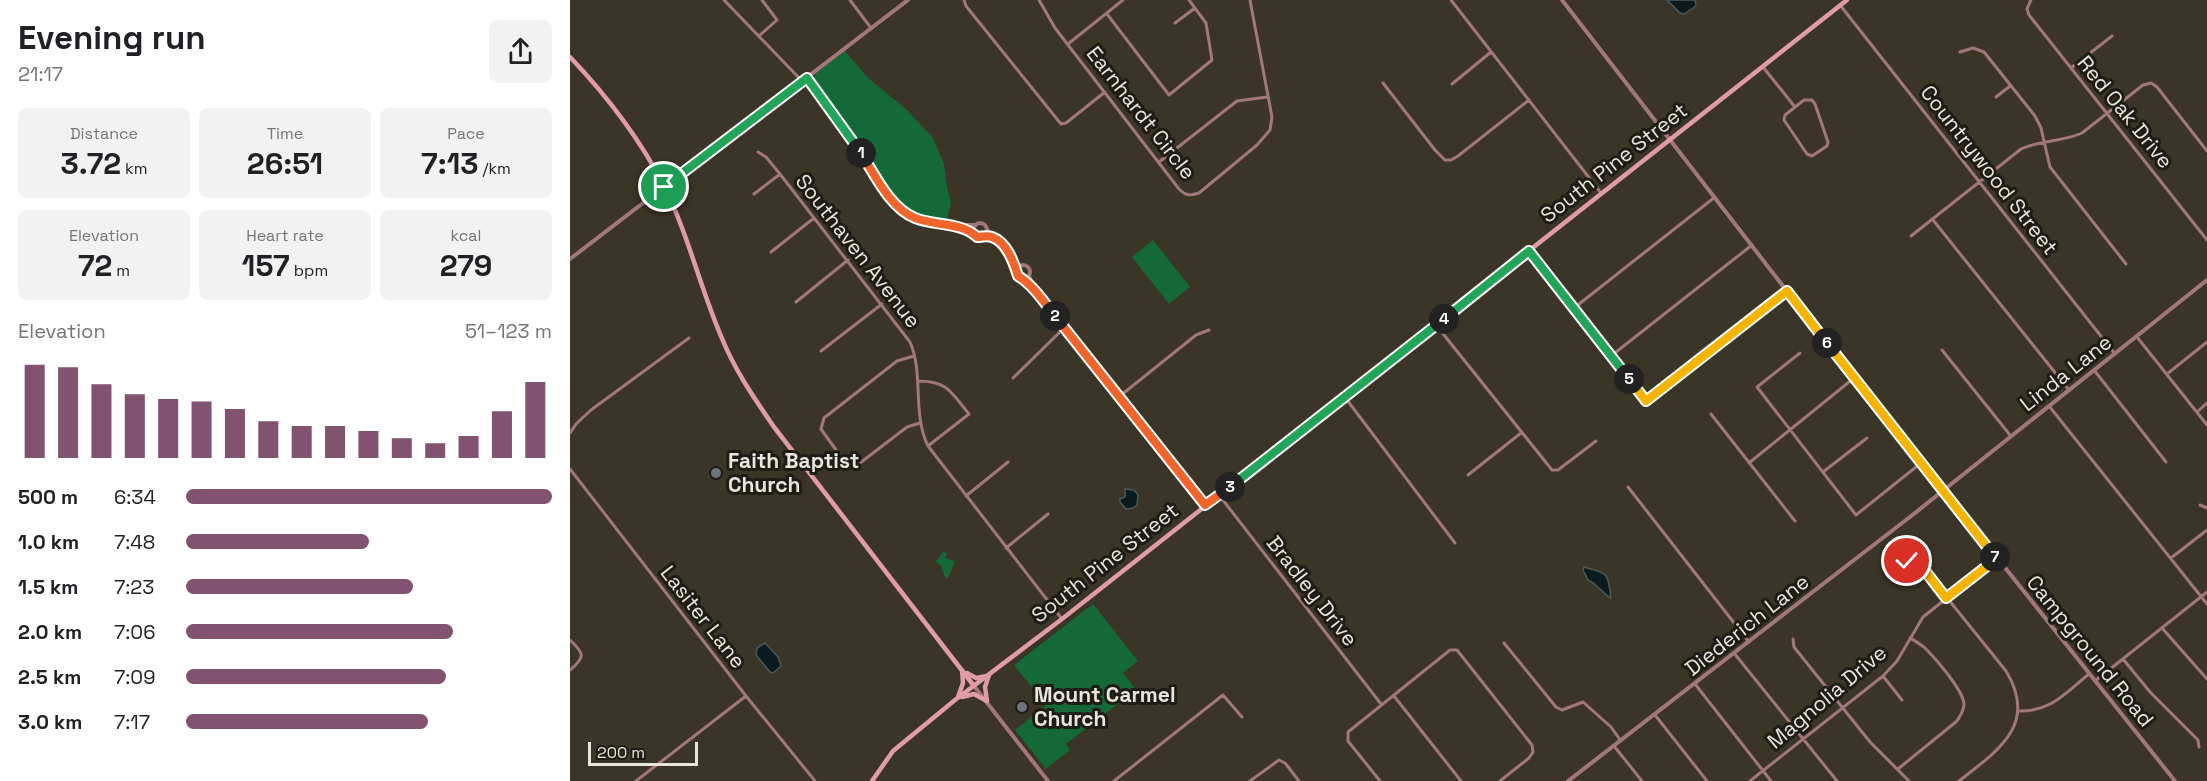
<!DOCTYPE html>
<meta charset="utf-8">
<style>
:root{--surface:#fff;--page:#f2f2f2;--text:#202124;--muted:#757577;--accent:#815370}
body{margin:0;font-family:"Space Grotesk",sans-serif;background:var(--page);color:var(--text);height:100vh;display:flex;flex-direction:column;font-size:22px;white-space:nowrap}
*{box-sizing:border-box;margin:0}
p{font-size:20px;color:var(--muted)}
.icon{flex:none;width:33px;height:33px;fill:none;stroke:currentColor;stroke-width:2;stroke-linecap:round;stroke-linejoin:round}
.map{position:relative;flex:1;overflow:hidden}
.drawer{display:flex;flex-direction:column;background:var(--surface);width:570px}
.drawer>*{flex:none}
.scale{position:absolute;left:18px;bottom:15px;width:110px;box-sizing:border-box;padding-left:6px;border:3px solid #e8e5dd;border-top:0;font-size:16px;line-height:21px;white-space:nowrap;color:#e8e5dd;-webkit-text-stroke:4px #1f1c16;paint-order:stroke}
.pin{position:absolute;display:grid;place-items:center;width:51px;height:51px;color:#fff;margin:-26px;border:3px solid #fff;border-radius:50%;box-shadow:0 2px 6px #0007}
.km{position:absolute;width:30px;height:30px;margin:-15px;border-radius:50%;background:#222;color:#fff;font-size:16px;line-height:30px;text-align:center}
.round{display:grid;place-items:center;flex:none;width:63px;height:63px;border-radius:9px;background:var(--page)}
.headline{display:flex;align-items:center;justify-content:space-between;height:102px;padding:0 18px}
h1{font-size:33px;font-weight:600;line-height:45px}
.figures{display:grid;grid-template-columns:repeat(3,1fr);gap:9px;height:102px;padding:6px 18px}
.figures div{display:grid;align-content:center;border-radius:9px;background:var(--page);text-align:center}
.figures b{font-size:30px;font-weight:600}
.figures small{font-size:16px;font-weight:400}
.figures p{font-size:16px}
.chart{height:168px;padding:12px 18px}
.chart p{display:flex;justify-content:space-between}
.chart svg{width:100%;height:108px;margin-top:6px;stroke:var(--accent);stroke-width:6}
ul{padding:0 18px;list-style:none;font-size:20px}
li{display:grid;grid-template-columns:96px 72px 1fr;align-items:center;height:45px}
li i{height:15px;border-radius:8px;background:var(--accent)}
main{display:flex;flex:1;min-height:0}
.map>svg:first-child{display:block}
</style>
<main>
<section class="drawer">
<div class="headline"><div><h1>Evening run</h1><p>21:17</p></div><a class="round"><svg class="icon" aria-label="share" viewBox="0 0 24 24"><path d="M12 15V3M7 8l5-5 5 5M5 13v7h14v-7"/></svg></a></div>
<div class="figures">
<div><p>Distance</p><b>3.72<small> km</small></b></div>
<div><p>Time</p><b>26:51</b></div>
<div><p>Pace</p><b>7:13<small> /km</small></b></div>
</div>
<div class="figures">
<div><p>Elevation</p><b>72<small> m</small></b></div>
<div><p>Heart rate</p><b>157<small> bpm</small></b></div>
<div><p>kcal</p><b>279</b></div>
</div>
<div class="chart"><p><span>Elevation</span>51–123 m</p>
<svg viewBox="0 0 160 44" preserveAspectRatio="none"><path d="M5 44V6M15 44V7M25 44V14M35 44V18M45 44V20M55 44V21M65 44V24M75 44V29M85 44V31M95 44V31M105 44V33M115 44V36M125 44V38M135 44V35M145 44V25M155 44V13"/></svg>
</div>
<ul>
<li><b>500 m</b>6:34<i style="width:100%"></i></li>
<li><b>1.0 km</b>7:48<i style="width:50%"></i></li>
<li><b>1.5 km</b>7:23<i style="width:62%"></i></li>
<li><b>2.0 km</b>7:06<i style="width:73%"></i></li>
<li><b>2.5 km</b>7:09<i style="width:71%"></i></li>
<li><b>3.0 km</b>7:17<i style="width:66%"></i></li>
</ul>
</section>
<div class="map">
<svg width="1637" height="781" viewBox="0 0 1637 781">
<rect width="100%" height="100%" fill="#3a3527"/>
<path fill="#156939" d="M 275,51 L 298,78 L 337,110 L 363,138 L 374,164 L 377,187 L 381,203 L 376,224 L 341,215 L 323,199 L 244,81 L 245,74 Z
M 583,240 L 620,287 L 599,304 L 562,257 Z
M 374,551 L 377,554 L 375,558 L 385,561 L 378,578 L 375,577 L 371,566 L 366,561 Z
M 523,604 L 568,661 L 553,673 L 566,690 L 496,744 L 500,750 L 476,769 L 445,730 L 476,705 L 444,665 Z"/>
<path fill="#0a1b1f" stroke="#4d5858" stroke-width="1.5" d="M 1097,0 L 1125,0 L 1126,6 L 1114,14 L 1110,13 Z
M 555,489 L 564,490 L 568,495 L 567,505 L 563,508 L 556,509 L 550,502 L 550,499 L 555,497 Z
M 1014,567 C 1038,574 1038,572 1041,598 C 1033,594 1027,584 1018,580 L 1013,570 Z
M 195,643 L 208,657 L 211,666 L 203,673 L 200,672 L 186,655 L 187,648 Z"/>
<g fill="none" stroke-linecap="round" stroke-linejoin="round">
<path stroke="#a2777c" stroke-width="3" d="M 154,0 L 232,81
M 280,0 L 301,28
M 394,0 L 396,6 L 491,124 L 496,123 L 535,92
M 469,0 L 485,28 L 609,189 C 616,196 620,196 629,193 L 687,145 L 700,130 L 702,117 L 680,0
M 881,0 L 1031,193
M 1461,0 L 1457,9 L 1459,15 L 1637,240
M 1270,5 L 1545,354
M 537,14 L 599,95 L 642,60 L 636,23 L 619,0
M 605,23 L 625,8
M 189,36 L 207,20 L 192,0
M 498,44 L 553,0
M 1390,52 L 1403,48 L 1414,52 L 1465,116 L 1471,128 L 1480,167 L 1556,264
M 1193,67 L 1225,107
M 1501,68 L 1542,36
M 813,83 L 865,150 L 875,160 L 881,160 L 888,156 L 959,100
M 882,84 L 921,52
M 1426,97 L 1440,86
M 1234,100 L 1242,100 L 1245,104 L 1258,142 L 1257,146 L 1242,156 L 1237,154 L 1214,120 L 1215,115 Z
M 188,152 L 196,157 L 210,174 L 340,342 C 354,374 342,414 358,446 L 492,619
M 589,162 L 667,101 L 697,97
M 184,194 L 210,174
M 1363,220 L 1499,390
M 1341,236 L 1451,149 C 1470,140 1492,142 1512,133 L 1573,85 L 1581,83 L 1587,87 L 1637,151
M 959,251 L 1076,401 L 1217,291
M 201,252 L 244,218
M 226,302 L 278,260
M 1004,308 L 1145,197
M 866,325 L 982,470 L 988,470 L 1026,441
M 1567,337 L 1637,425
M 1372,350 L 1440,435
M 251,351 L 312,304
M 1230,353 L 1187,387 L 1286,515 L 1351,463
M 344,356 L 327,361 L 254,418 L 251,429 L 274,461 L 283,465 L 290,463 L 337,427 L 350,423
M 1041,356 L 1182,245
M 1524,370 L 1596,462
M 1597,374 L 1637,342
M 443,378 L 494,328
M 348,381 C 378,381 381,392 399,414 L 358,446
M 550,396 L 626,335 L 639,330
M 774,396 L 885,543
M 1479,406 L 1637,604
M 1627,412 L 1637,403
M 1141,414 L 1225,521
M 0,433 L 6,424 L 21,410 L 119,338
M 1179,463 L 1284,378
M 0,469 L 176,696 L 245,781
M 1253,472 L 1297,438
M 898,475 L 951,433
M 1058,487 L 1179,642
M 649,495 L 811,704
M 396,496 L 438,462
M 1630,505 L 1637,508
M 436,548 L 478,514
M 1601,558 L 1637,530
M 1328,567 C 1336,561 1340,558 1349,563 L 1436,671 C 1469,725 1427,751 1389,781
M 1592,628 L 1637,679
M 1223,639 L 1224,647 L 1300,742 L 1339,781
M 0,640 C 14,653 16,657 0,670
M 934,643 L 986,707 L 992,710 L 1013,702 L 1041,727 L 1051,741
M 1164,653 L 1267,781
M 1553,659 L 1580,692 L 1628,740 L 1629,747
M 1313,676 L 1332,700
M 1525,681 L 1637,592
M 1125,684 L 1201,781
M 824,696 L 891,781
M 1448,711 C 1481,712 1495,693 1519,674
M 1085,715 L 1137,781
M 1044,746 L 1072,781
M 1328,769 L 1387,721 C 1390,716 1394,711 1394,704 C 1393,690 1366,659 1356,649 C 1352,645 1345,641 1340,638
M 66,781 L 176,696
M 544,781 L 653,695 L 672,717
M 680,781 L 709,760 L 715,763 L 729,781
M 810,781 L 778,741 L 778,732 L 880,650 L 887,650 L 962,745 L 963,752 L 959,758 L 930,781
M 1180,781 L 1313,676 L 1327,661 L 1353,617 L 1426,559"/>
<path stroke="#a2777c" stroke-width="4" d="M 992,0 L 1284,378 L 1605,781
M 237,78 L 319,196 C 346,226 368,225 406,225
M403 230a7 7 0 1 1 14 0a7 7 0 1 1-14 0Z
M 387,226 L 403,232
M 417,230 L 428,240 L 447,269
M 0,259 L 338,0
M446 272a7 7 0 1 1 14 0a7 7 0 1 1-14 0Z
M 459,277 L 468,293
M 453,279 L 468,294 L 635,505
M 404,686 L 478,781
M 998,781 L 1345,513 L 1637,280"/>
<path stroke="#e09ca4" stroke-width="4.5" d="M 0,57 C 37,96 69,137 94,186 C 118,234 130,287 151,336 C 164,369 184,398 204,427 L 404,686
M 397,673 L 406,678 L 417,676
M 388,697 L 393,683 L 392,670
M 392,697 L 404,694 L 417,701
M 417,701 L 415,687 L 419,675
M 302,781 L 323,751 L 385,700 L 492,619 L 1277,0"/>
</g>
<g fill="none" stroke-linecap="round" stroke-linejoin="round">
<g stroke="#fff" stroke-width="12">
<path id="split-1" d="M 94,187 L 237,78 L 291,153"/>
</g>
<g stroke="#fff" stroke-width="12">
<path id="split-2" d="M 291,153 C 305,175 320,208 345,218 C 365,226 392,222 407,237 C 413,237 416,235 422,237 C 437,242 444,263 448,276 C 463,285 474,302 485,316"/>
</g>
<g stroke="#fff" stroke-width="12">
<path id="split-3" d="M 485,316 L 635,505 L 660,487"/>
</g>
<g stroke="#fff" stroke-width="12">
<path id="split-4" d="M 660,487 L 874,319"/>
</g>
<g stroke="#fff" stroke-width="12">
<path id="split-5" d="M 874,319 L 959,251 L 1059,379"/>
</g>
<g stroke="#fff" stroke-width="12">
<path id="split-6" d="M 1059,379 L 1076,401 L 1217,291 L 1257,343"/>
</g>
<g stroke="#fff" stroke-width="12">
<path id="split-7" d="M 1257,343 L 1425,557"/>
</g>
<g stroke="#fff" stroke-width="12">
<path id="split-8" d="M 1337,561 L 1343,560 L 1349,563 L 1376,598 L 1426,559 L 1425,557"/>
</g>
<use href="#split-1" stroke="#22a559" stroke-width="8"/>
<use href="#split-2" stroke="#f0652b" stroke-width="8"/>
<use href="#split-3" stroke="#f0652b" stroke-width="8"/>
<use href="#split-4" stroke="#22a559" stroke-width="8"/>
<use href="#split-5" stroke="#22a559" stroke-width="8"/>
<use href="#split-6" stroke="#f5b400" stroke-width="8"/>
<use href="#split-7" stroke="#f5b400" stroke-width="8"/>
<use href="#split-8" stroke="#f5b400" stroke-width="8"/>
</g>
<g fill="#6b7280" stroke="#1f1c16" stroke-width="2">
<circle cx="146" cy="473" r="6"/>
<circle cx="452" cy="707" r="6"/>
</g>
<g text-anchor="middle" stroke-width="6" stroke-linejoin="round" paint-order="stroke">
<g font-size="21" fill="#e8e5dd" stroke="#1f1c16">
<text transform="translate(1555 112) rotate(51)" y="7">Red Oak Drive</text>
<text transform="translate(571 113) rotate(52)" y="7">Earnhardt Circle</text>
<text transform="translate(1044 163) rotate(-38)" y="7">South Pine Street</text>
<text transform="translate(1419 170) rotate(52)" y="7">Countrywood Street</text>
<text transform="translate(288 251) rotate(52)" y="7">Southaven Avenue</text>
<text transform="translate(1496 373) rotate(-38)" y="7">Linda Lane</text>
<text transform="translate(535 563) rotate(-38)" y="7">South Pine Street</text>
<text transform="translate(742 591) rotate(52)" y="7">Bradley Drive</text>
<text transform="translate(133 617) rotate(52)" y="7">Lasiter Lane</text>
<text transform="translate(1177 625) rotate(-38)" y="7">Diederich Lane</text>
<text transform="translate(1520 651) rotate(51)" y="7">Campground Road</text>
<text transform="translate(1257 697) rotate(-40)" y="7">Magnolia Drive</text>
</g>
<g font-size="21" font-weight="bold" fill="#e8e5dd" stroke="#1f1c16" text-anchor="start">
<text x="158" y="468">Faith Baptist<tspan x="158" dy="24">Church</tspan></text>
<text x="464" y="702">Mount Carmel<tspan x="464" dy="24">Church</tspan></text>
</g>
</g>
</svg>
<div class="scale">200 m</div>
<div class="pin" style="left:94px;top:187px;background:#1e9e55"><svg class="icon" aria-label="arrive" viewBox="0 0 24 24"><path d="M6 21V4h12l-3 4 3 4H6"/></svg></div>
<div class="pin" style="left:1337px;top:561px;background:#d93025"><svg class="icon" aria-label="check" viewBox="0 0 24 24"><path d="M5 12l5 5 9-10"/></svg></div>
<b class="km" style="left:291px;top:153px">1</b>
<b class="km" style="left:485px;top:316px">2</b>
<b class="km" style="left:660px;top:487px">3</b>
<b class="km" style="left:874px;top:319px">4</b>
<b class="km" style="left:1059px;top:379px">5</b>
<b class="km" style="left:1257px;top:343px">6</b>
<b class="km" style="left:1425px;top:557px">7</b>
</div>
</main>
